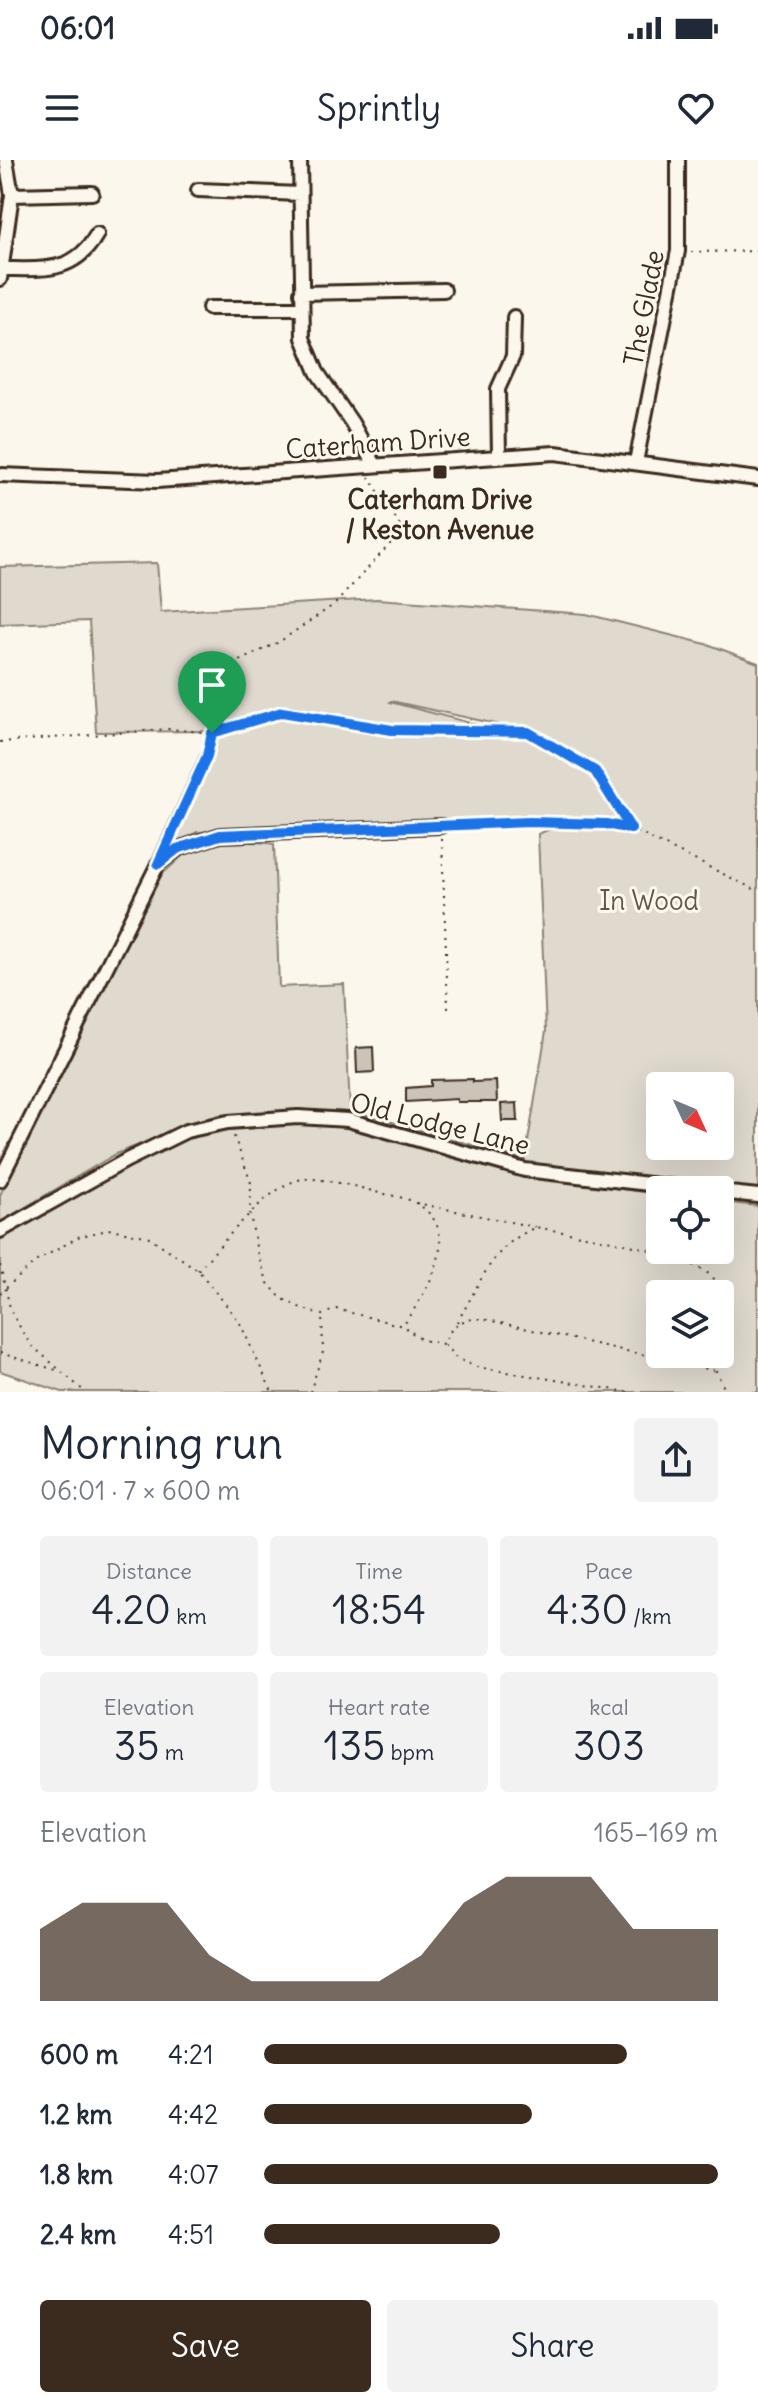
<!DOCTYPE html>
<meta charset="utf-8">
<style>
:root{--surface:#fff;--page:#f2f2f3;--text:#1f2937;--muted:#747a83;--accent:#3b2a1e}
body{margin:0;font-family:Delius,sans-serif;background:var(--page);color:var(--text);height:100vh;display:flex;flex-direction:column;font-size:30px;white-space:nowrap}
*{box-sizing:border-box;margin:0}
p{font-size:26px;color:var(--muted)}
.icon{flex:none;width:44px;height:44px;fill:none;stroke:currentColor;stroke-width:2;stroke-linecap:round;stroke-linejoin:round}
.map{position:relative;height:1232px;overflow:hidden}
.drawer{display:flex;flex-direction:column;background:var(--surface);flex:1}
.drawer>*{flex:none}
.needle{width:52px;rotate:134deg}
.controls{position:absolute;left:646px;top:912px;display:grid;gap:16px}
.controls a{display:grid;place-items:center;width:88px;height:88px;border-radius:8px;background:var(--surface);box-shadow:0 8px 32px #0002;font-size:40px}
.pin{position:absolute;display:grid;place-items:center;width:68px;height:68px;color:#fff;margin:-82px -34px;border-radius:50% 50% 50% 0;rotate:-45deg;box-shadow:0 0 8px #0007}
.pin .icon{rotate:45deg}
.round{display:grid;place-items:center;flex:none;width:84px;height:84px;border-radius:8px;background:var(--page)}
.head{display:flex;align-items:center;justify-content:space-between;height:136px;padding:0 40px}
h1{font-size:44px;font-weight:600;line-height:60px}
.figures{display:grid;grid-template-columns:repeat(3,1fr);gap:12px;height:136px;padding:8px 40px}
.figures div{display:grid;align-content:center;border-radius:8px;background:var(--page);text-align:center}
.figures b{font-size:40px;font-weight:600}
.figures small{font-size:22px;font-weight:400}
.figures p{font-size:22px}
.chart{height:224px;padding:16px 40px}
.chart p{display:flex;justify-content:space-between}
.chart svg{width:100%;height:144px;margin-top:8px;fill:var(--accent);opacity:.7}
.cta{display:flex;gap:16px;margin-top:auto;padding:16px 40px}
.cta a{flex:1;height:92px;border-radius:8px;background:var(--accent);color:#fff;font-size:32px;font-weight:600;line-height:92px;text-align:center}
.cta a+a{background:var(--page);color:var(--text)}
ul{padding:0 40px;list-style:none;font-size:26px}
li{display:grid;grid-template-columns:128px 96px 1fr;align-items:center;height:60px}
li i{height:20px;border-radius:10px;background:var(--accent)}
.status{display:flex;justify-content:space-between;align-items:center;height:56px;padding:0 40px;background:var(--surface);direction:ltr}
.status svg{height:22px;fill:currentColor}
header{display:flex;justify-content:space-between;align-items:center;height:104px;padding:0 40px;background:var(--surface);font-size:36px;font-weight:600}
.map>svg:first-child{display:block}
</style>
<div class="status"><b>06:01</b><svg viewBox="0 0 49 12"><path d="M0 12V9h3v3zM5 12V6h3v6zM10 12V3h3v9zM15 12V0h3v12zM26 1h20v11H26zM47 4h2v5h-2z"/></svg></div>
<header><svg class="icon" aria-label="menu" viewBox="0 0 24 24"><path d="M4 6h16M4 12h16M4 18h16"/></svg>Sprintly<svg class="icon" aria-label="heart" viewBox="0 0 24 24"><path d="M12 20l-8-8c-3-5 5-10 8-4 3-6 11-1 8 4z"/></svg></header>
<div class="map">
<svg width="758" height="1232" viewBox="0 0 758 1232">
<rect width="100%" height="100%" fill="#fbf7ec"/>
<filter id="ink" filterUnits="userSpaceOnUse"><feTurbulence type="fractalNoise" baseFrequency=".0125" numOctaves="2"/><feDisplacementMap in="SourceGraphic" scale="16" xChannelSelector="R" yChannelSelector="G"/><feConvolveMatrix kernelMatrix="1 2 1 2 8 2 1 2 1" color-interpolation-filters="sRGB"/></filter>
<g filter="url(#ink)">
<path fill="#dfd9ce" stroke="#8d8276" stroke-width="2" fill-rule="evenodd" d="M 157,403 L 161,452 L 377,439 L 586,454 L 710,485 L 758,503 L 758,1031 L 526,1006 L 346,954 L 313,950 L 219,955 L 173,971 L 116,994 L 0,1062 L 0,1035 L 7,1020 L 160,716 C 170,708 180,697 190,690 C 204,682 258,680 274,684 L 279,827 L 344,824 L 350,950 L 525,1000 L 546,871 L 538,674 L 579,657 L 197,672 L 176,685 L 147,711 L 205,584 L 212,584 L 214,571 L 96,572 L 89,461 L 0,464 L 0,407 ZM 391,541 L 496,564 L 566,588 L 390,542 ZM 660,926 L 720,926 L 720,986 L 660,986 Z
M 298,964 L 344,965 L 528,1017 L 660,1034 L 660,1090 L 720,1090 L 720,1042 L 758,1046 L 758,1232 L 62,1232 L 0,1211 L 0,1079 L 12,1069 L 88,1025 L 187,979 L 224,969 ZM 660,1134 L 720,1134 L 720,1194 L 660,1194 Z"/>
<path fill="#ccc4b9" stroke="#3b2a1e" stroke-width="2" d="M 373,887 L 374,912 L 357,913 L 356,888 Z
M 473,919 L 473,922 L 496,921 L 497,942 L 457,942 L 457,939 L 406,942 L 406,928 L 431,926 L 431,920 Z
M 517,943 L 518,961 L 502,961 L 501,944 Z"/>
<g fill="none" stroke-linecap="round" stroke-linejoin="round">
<g stroke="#3b2a1e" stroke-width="18">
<path id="minor" d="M 300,0 L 303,178 L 317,212 L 352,263 L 375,305
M 198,30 L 300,34
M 12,35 L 92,33
M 2,109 C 42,109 75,114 97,74
M 0,119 L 12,35 L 6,0
M 301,133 L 444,130
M 209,148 L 302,148
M 499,297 L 498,229 L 513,196 L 514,157
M 636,302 L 678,91 L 678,0
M 0,315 L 157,321 L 555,293 L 758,319
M 0,1020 L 158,704 L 177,689 L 220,675 L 441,666
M 720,1032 L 758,1036
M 0,1071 L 127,1000 L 186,971 L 228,962 L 298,957 L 348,960 L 525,1010 L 702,1030"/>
</g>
<path stroke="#3b2a1e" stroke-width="2" stroke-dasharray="2 6" stroke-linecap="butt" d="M 691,92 L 758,91
M 0,582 L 169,569 L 212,573 L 282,552 L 392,570 L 528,572 L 595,611 L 631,669
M 454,665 L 587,663 L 631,669 L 758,731
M 169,678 L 207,596 L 222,547 L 226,522 L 239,501 L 279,482 L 335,444 L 400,373 L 401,367 L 369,317
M 442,679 L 448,849
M 234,976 L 251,1023 L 250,1054 L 257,1092 L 268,1123 L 281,1138 L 301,1148 L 322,1155 L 336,1149 L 403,1166 L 422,1180 L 443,1184
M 416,1043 L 535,1067
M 0,1105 L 11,1152 L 30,1184 L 85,1232
M 198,1110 C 222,1085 269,1023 303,1019 C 317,1017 360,1027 375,1032 C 388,1035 405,1037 416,1043 C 467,1073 425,1133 403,1166
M 0,1133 L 37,1101 L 78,1077 L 111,1069 L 149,1077 L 198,1110 L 239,1161 L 272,1232
M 457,1162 C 482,1122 489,1088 536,1067 C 573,1075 704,1091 719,1126 C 723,1134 721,1148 720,1157
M 0,1193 L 56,1210
M 717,1194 L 716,1211 L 726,1232
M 310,1232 L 323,1192 L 322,1155
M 628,1232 L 477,1207 L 456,1198 L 444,1184 C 451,1164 462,1158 483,1159 L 716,1211"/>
<use href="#minor" stroke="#fbf7ec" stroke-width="12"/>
</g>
</g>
<g fill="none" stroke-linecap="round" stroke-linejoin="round" filter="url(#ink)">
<g stroke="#fff" stroke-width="16">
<path id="route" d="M 282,552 L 392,570 L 528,572 L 595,611 L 631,669 L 606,664 L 529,662 L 220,675 L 177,689 L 158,704 L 207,596 L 212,573 Z"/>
</g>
<use href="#route" stroke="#1a73e8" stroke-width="10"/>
</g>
<rect fill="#3b2a1e" stroke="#fbf7ec" stroke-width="3" x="432" y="304" width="16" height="16" rx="4"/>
<g text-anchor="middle" stroke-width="6" stroke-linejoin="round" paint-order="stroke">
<g font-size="26" fill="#3b2a1e" stroke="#fbf7ec">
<text transform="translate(644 148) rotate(-79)" y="9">The Glade</text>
<text transform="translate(378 283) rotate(-4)" y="9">Caterham Drive</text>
<text transform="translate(440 964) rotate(14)" y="9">Old Lodge Lane</text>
</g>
<g font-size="26" font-weight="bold" fill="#3b2a1e" stroke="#fbf7ec">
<text x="440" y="349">Caterham Drive<tspan x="440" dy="30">/ Keston Avenue</tspan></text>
</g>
<g font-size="26" fill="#64564a" stroke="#fbf7ec">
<text x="649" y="750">In Wood</text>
</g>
</g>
</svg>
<div class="controls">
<a><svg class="needle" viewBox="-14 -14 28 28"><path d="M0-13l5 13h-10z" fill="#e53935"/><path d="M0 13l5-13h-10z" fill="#747a83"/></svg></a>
<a><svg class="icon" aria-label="locate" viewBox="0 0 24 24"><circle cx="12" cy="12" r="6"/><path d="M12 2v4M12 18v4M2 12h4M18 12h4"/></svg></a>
<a><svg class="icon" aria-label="layers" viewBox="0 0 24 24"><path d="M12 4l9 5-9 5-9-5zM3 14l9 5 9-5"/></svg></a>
</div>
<div class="pin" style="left:212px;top:573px;background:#1e9e55"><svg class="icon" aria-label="arrive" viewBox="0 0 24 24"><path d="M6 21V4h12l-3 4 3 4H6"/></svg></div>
</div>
<section class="drawer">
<div class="head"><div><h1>Morning run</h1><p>06:01 · 7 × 600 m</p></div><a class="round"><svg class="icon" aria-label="share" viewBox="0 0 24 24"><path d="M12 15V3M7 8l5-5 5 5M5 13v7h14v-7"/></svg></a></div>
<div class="figures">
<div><p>Distance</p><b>4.20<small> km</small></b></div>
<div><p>Time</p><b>18:54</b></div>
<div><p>Pace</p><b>4:30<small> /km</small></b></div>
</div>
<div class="figures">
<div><p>Elevation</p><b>35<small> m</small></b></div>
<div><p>Heart rate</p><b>135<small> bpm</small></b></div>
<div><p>kcal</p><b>303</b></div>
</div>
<div class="chart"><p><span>Elevation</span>165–169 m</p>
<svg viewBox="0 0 160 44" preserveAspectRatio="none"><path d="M0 44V22L10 14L20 14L30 14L40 30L50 38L60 38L70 38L80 38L90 30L100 14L110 6L120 6L130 6L140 22L150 22L160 22V44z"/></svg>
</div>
<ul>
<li><b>600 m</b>4:21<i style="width:80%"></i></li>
<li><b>1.2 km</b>4:42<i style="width:59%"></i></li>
<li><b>1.8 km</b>4:07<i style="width:100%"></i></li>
<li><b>2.4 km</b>4:51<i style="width:52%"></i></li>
</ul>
<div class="cta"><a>Save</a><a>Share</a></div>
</section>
